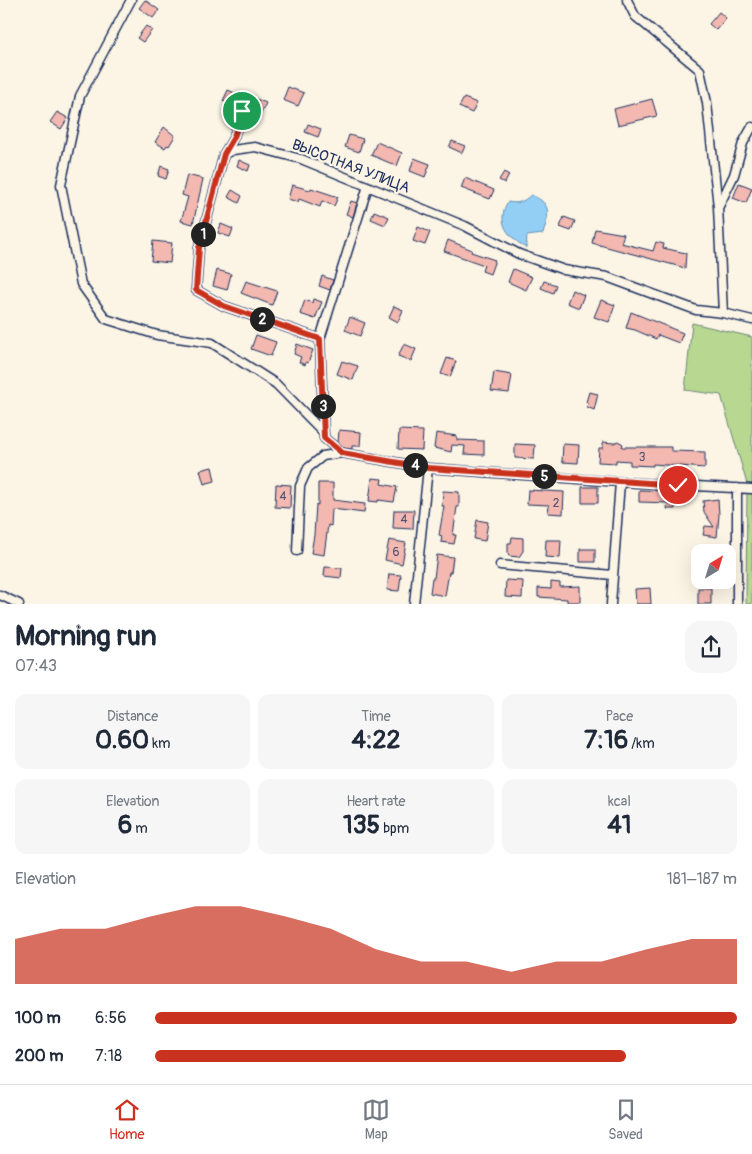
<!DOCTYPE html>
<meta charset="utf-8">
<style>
:root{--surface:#fff;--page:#f6f6f7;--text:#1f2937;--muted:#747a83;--line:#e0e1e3;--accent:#c8321e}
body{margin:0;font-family:Pangolin,sans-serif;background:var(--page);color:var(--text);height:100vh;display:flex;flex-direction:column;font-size:19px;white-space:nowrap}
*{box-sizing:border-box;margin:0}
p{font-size:16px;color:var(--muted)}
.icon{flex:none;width:28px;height:28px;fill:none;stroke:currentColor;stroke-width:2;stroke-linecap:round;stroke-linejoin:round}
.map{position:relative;height:604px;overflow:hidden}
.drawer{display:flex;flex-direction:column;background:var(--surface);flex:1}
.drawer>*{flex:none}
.needle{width:32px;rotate:38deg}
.controls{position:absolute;left:691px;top:544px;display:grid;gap:10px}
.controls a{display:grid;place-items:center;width:45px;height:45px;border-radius:10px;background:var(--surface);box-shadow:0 5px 20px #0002;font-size:25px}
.pin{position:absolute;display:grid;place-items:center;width:42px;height:42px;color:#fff;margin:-21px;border:2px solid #fff;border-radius:50%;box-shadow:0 1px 5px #0007}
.km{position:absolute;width:25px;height:25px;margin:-12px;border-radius:50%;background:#222;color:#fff;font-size:14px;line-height:25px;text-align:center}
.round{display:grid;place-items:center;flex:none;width:52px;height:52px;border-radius:15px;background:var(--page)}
.summary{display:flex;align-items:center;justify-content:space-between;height:85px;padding:0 15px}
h1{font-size:28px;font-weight:800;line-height:38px}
.stats{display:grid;grid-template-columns:repeat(3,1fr);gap:8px;height:85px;padding:5px 15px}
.stats div{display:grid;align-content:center;border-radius:12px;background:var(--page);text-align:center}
.stats b{font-size:25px;font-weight:800}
.stats small{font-size:14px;font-weight:400}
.stats p{font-size:14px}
.chart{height:140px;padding:10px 15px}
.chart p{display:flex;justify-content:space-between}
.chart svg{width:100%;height:90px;margin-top:5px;fill:var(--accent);opacity:.7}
ul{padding:0 15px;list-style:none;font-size:16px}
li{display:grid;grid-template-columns:80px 60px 1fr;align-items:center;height:38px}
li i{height:12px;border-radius:6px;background:var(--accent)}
.tabs{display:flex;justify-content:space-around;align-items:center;height:70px;border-top:1px solid var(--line);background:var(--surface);font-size:14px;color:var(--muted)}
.tabs a{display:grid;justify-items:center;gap:2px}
.tabs .selected{color:var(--accent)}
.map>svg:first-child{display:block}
</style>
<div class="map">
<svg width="752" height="604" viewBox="0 0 752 604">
<rect width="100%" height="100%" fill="#fcf5e5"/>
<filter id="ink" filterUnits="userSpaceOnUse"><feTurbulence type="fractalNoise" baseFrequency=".02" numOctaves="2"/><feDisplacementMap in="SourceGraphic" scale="10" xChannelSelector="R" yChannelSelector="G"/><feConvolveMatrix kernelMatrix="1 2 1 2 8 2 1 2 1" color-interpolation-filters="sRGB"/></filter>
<g filter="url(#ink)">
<path fill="#b8d891" stroke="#6a8478" d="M 692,323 L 752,337 L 752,604 L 746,604 L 747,484 L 721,395 L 685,390 Z"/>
<path fill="#93cff4" stroke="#638fb8" d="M 531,195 C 554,204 548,216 543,234 L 527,236 L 526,248 C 509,237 495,223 508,202 C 518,204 523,202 531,195 Z"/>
<path fill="#f3b8b0" stroke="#1b2f5e" d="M 145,0 L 159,10 L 153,18 L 139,8 Z
M 719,12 L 726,18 L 716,30 L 709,24 Z
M 146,26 L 152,30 L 143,42 L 137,38 Z
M 288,87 L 304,93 L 298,106 L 283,100 Z
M 228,90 L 241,96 L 236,107 L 223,101 Z
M 254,98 L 266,103 L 260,116 L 248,111 Z
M 464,98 L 477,103 L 472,113 L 459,107 Z
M 652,99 L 657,116 L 618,125 L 614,109 Z
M 57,112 L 68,118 L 61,129 L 50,122 Z
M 308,124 L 321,129 L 318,137 L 305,132 Z
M 164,127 L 175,136 L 169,146 L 167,145 L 165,148 L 155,142 Z
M 349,135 L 363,139 L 359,152 L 345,147 Z
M 452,141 L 465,146 L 462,153 L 449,147 Z
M 377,142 L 402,153 L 397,166 L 371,155 Z
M 414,158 L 430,164 L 425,177 L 410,171 Z
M 239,160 L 250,165 L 248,171 L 237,166 Z
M 161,166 L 169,169 L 166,179 L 158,176 Z
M 504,172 L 509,175 L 505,183 L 499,180 Z
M 187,175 L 203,179 L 193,224 L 181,221 L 188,197 L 182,195 Z
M 465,178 L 494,190 L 490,199 L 461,188 Z
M 739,183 L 752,188 L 746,203 L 733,198 Z
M 292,185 L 310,190 L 311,188 L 338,197 L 334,206 L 322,201 L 320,207 L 299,199 L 298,202 L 288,199 Z
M 232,190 L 242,196 L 239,203 L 228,197 Z
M 351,201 L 357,203 L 353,217 L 346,214 Z
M 374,211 L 389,217 L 385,225 L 371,219 Z
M 564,217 L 575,221 L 571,231 L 560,227 Z
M 221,224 L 233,229 L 230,237 L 218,233 Z
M 418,227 L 430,232 L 425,245 L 413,241 Z
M 595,229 L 624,234 L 621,243 L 653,251 L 656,242 L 664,244 L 663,248 L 686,253 L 685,268 L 592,243 Z
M 448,240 L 472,250 L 471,252 L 495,260 L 490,274 L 482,271 L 484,265 L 444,251 Z
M 153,241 L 172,243 L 170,263 L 151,261 Z
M 513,269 L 532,277 L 526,290 L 508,282 Z
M 217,270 L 231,274 L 227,290 L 213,286 Z
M 322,276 L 333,280 L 330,290 L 319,286 Z
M 246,281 L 277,291 L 272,305 L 241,293 Z
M 544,281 L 556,285 L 553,293 L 541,288 Z
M 572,290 L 584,295 L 579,308 L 567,303 Z
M 313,299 L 322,302 L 315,319 L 300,314 L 305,300 L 312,303 Z
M 601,300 L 615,305 L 609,322 L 594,317 Z
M 394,306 L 403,310 L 398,322 L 389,317 Z
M 631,312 L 683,333 L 679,343 L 658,335 L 656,339 L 635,330 L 626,328 Z
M 350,317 L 365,323 L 360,336 L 345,330 Z
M 256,335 L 276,342 L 271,356 L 251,349 Z
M 297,344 L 313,350 L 308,363 L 306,362 L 305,365 L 299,362 L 301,357 L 294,354 Z
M 404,344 L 416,349 L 411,361 L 398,356 Z
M 447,358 L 456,361 L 450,377 L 441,374 Z
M 342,361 L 358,366 L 353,380 L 337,374 Z
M 494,372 L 512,375 L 509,393 L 491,391 Z
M 589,392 L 598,394 L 594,410 L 587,407 L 588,403 L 586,402 Z
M 339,430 L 361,432 L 360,446 L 352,446 L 352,449 L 344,448 L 338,443 Z
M 399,430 L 423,431 L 422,450 L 398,449 Z
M 436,433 L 457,436 L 457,440 L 484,441 L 484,455 L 464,454 L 465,446 L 452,445 L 451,452 L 434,448 Z
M 618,441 L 623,444 L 622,447 L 671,447 L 671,451 L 705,452 L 705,468 L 653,464 L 653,466 L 630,465 L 630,461 L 616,460 L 616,463 L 598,462 L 599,448 L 603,448 L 603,442 L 614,443 Z
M 515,444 L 535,445 L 534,459 L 515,458 Z
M 563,444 L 579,445 L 578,463 L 562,462 Z
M 212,467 L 215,481 L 204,484 L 200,470 Z
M 372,478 L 382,479 L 381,484 L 397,487 L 394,502 L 378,500 L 378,502 L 369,501 Z
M 318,483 L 333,483 L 333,500 L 365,504 L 364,513 L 332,509 L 331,526 L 328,525 L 324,555 L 311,553 L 314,535 L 316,504 L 318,505 Z
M 276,484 L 291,485 L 290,508 L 275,507 Z
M 582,487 L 598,487 L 598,503 L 582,503 Z
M 528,490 L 564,492 L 563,514 L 548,513 L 549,505 L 527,504 Z
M 639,490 L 676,491 L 675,509 L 667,509 L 668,503 L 639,502 Z
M 443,491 L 459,492 L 459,507 L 457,507 L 453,535 L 456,535 L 454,544 L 441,542 L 442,536 L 439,535 L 444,506 L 442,506 Z
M 718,499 L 719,515 L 717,537 L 703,535 L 705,526 L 714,527 L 704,512 L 703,501 Z
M 394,510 L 414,510 L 413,529 L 393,528 Z
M 477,520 L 488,522 L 485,541 L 474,539 Z
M 512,537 L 523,538 L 523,551 L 519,557 L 509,556 L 508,552 L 508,543 L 511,543 Z
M 389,540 L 406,543 L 402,564 L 385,560 Z
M 546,540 L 561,540 L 560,558 L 545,557 Z
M 580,549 L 595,549 L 595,562 L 580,562 Z
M 437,555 L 453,557 L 451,572 L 449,572 L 445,596 L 430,593 L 432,578 L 434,578 Z
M 325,567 L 342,568 L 341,578 L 324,576 Z
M 389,574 L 401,575 L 399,591 L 387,590 Z
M 506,580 L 523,581 L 522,598 L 505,597 Z
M 551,582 L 560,583 L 560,587 L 580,586 L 580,602 L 567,602 L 567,599 L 538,597 L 538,588 L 551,589 Z
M 650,588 L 651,604 L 636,604 L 635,589 Z
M 698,588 L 711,588 L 711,604 L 698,604 Z"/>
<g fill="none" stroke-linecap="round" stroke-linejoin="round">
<g stroke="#1b2f5e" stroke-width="11">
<path id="street" d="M 131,0 L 80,96 L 61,185 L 81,284 L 106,319 L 157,335 L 212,343 L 276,384 L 324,433
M 627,0 L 635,16 L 700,70 L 707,103 L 718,207 L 723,313
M 242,111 L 234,137 L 224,154 L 199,248 L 196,290 L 224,306 L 320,339
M 224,154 L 233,150 L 255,147 L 301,159 L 465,226 L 519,254 L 564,270 L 607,277 L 696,310 L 723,313 L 752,320
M 368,186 L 320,339 L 324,438 L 342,453 L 428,468 L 620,482 L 752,489
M 719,206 L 734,175 L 743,143 L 752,127
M 737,488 L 737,604
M 297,551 L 300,486 L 308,468 L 323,456 L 342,453
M 500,565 L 613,575
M 0,595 L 19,604
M 414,604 L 428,468
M 611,604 L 620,482"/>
</g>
<use href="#street" stroke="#fcf5e5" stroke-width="8"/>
</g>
</g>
<g fill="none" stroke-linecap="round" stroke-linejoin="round" filter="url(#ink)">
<g stroke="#fff" stroke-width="10">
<path id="route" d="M 242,111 L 234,137 L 224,154 L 199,248 L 196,290 L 224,306 L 320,339 L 324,438 L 342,453 L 428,468 L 678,485"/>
</g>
<use href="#route" stroke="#c8321e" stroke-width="6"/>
</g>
<g text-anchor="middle" stroke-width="4.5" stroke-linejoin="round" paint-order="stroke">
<g font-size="12" fill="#515172">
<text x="642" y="461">3</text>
<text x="283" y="500">4</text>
<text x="556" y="507">2</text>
<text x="404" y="523">4</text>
<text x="396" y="556">6</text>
</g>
<g font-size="15" fill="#1b2f5e" stroke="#fcf5e5">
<text transform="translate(351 166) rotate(21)" y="5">ВЫСОТНАЯ УЛИЦА</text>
</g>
</g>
</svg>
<div class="controls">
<a><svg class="needle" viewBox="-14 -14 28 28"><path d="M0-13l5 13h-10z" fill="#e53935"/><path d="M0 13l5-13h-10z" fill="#747a83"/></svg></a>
</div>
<div class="pin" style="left:242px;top:111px;background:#1e9e55"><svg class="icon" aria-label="arrive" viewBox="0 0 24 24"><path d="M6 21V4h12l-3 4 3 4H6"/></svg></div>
<div class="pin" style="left:678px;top:485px;background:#d93025"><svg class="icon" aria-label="check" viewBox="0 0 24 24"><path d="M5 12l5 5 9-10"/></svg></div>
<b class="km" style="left:203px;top:234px">1</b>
<b class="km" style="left:262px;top:319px">2</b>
<b class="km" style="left:323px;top:406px">3</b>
<b class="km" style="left:415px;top:465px">4</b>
<b class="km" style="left:544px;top:476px">5</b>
</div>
<section class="drawer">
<div class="summary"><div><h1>Morning run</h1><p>07:43</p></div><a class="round"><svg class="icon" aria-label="share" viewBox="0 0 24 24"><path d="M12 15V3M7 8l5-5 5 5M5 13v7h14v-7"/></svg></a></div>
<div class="stats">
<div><p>Distance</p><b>0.60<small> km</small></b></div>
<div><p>Time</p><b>4:22</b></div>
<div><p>Pace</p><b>7:16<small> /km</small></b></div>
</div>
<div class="stats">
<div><p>Elevation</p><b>6<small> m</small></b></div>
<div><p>Heart rate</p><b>135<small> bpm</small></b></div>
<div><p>kcal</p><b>41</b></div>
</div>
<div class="chart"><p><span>Elevation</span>181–187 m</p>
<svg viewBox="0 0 160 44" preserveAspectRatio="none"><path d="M0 44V22L10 17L20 17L30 11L40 6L50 6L60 11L70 17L80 27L90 33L100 33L110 38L120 33L130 33L140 27L150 22L160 22V44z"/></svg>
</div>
<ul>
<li><b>100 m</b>6:56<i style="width:100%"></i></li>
<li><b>200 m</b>7:18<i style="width:81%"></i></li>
</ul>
</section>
<nav class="tabs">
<a class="selected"><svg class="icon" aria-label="home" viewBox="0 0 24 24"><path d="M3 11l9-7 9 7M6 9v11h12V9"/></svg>Home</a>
<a><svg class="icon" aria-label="map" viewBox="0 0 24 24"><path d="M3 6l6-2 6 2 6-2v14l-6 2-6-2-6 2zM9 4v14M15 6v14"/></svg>Map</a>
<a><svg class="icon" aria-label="saved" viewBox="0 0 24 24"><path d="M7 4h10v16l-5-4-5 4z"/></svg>Saved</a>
</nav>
